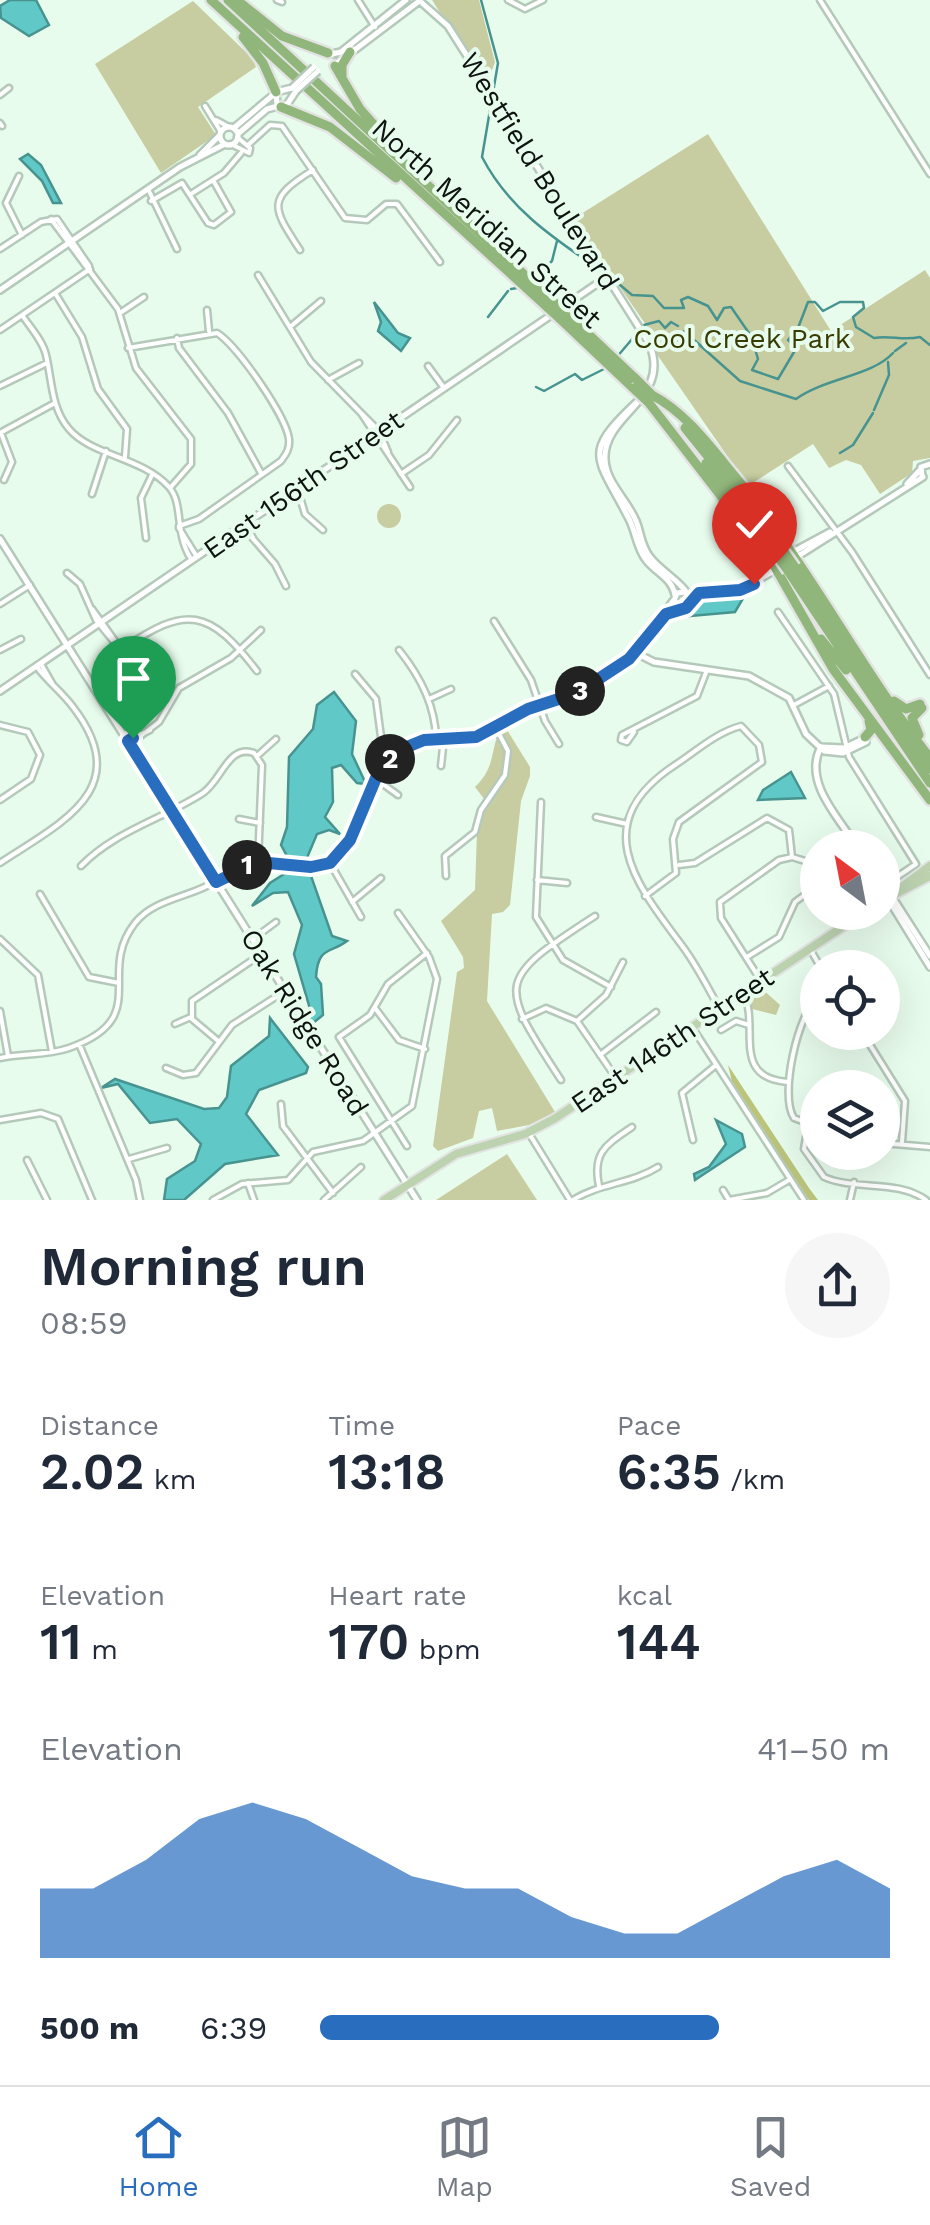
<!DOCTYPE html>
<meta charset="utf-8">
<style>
:root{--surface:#fff;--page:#f6f6f7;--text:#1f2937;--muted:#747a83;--line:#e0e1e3;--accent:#296dbe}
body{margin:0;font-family:"Work Sans",sans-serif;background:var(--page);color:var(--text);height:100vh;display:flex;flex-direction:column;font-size:38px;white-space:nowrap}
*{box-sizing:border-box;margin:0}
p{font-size:32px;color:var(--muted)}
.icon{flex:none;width:55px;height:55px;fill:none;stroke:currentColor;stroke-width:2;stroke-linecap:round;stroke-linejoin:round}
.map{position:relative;height:1200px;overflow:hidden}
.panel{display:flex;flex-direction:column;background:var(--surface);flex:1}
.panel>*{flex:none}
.needle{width:65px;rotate:328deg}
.tools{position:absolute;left:800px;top:830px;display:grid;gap:20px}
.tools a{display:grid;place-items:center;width:100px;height:100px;border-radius:50%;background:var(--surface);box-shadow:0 10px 40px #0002;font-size:50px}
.pin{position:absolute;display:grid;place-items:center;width:85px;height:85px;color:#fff;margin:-102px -42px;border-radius:50% 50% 50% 0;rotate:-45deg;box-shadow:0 0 10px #0007}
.pin .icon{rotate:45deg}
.km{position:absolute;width:50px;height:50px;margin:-25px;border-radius:50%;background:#222;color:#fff;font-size:28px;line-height:50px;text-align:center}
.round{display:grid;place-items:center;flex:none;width:105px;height:105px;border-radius:52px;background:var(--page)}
.summary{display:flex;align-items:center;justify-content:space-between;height:170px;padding:0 40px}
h1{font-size:55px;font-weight:600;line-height:75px}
.stats{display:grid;grid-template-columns:repeat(3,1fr);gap:15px;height:170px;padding:10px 40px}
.stats div{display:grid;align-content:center}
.stats b{font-size:50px;font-weight:600}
.stats small{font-size:28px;font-weight:400}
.stats p{font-size:28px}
.chart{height:280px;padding:20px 40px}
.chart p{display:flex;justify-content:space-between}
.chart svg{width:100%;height:180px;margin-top:10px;fill:var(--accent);opacity:.7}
ul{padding:0 40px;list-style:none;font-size:32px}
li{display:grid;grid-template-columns:160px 120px 1fr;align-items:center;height:75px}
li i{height:25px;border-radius:12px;background:var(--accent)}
.menu{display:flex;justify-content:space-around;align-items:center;height:140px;border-top:2px solid var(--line);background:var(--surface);font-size:28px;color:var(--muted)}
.menu a{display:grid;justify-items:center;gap:5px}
.menu .active{color:var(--accent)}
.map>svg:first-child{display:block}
</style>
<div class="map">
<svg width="930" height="1200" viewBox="0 0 930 1200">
<rect width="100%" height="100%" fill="#e8fced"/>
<path fill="#c7cda0" d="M 432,0 L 479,0 L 495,62 L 486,86 Z
M 193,1 L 252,58 L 256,67 L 198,107 L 216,135 L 161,173 L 95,64 Z
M 708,134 L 831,331 L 925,270 L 930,278 L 930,458 L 913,461 L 912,473 L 880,494 L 861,465 L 846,460 L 829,468 L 813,444 L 748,486 L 656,353 L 655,338 L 573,219 Z
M377 516a12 12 0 1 1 24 0a12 12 0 1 1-24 0Z
M 504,725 L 530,767 L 530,776 L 521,801 L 510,905 L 503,912 L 492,914 L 487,1001 L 555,1112 L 529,1125 L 497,1131 L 492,1108 L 479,1111 L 473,1138 L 438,1151 L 433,1146 L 457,972 L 464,968 L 463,957 L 441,921 L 475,890 L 477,832 L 488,804 L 475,787 C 499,764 488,745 504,725 Z
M 760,987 L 780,1005 L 776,1015 L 752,1009 L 748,996 Z
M 507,1154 L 537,1200 L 436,1200 Z"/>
<path fill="#bcc47a" d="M 728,1065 L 809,1188 L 818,1200 L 809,1200 L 732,1082 Z"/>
<path fill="#60c9c7" stroke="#479390" stroke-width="2.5" d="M 10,0 L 36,0 L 49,25 L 29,36 L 1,18 L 0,6 Z
M 28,154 L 41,165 L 61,203 L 53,203 L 42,181 L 20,159 Z
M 374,302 L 398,333 L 410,338 L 401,351 L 378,331 L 381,322 Z
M 745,595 L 735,612 L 690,616 L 703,598 Z
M 334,692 L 356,721 L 352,754 L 366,784 L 357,783 L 341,765 L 332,768 L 333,802 L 325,817 L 340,834 L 329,830 L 317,834 L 306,860 L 287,856 L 281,845 L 287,827 L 289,757 L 313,729 L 317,705 Z
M 791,772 L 805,798 L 758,800 L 763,790 Z
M 292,869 L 310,873 L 332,936 L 347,941 C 330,954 318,946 316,977 L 321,984 L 323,1015 L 313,1023 L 302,1012 L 310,1009 L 294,954 L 302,925 L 288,892 L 273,893 L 252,906 L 270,883 Z
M 270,1018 L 308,1067 L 306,1073 L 259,1090 L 246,1114 L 278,1155 L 225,1164 L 184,1200 L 164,1200 L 167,1179 L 195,1161 L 201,1144 L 177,1119 L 150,1123 L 118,1084 L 101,1088 L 115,1079 L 204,1109 L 219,1108 L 227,1097 L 231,1066 L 269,1036 Z
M 716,1120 L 742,1134 L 745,1147 L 695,1180 L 694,1174 L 709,1167 L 726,1144 Z"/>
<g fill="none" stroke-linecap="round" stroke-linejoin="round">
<path stroke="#479390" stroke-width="2.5" d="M 481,0 L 498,63 L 482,157 C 509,209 553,238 600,270
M 607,274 L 632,295 L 653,296 L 664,308 L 684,308 L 681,300 L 688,297 L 708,306 L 717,320 L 724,308 L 731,307 L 751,336 L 758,359 L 752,370 L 778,379 L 797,347 L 788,340 L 798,328 L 808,302 L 815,302 L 823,311 L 840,302 L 863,302 L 864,308 L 853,317 L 856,327 L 874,338 C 891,335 902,341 920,337 L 930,345
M 535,277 L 552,261 L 557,241
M 511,289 L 517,288
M 488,317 L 508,291
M 684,331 L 740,381 L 796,399 C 825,378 872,376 893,353
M 895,351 L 906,343
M 616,358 L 644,325 L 659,321 L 665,328 L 671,322 L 678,326
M 536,387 L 544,391 L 575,374 L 582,380 L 608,367
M 874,410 L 889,375 L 888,362
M 840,453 L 853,445 L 873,413"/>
<g stroke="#b5c9bb" stroke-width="9">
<path id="minor" d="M 277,0 L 282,2
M 358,0 L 375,27
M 508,0 L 525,9 L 543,0
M 820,0 L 930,174
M 0,95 L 9,88
M 205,106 L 221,132
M 216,120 L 229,127
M 0,123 L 2,126
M 231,144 L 249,153 L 250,148 L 237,137
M 248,145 L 270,125 L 282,126 L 345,218 L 367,220 L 386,204 L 397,204 L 440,262
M 19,176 L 6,203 L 22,235
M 149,191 L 177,249
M 191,194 L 224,173 L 241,153
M 151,201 L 182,183 L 208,223 L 214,225 L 231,212 L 213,180
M 51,219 L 118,309 L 136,368 L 191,439 L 191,464 L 170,488
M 0,249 L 41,222 L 57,219 L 89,266
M 300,250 C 272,207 266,199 313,170
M 258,275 L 311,362 L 361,413 L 410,487
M 55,293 L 82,337 L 98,389 L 127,429 L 125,457
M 207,310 L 209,331
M 120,313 L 144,297
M 22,315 C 30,327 43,341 46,355 C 52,380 51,408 69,429 C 92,456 142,457 169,487 C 184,504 174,532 191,559
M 290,327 L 321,301
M 0,330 L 90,269
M 177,338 L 179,348 L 228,413 L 261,473
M 128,348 L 217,333 C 237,345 286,416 289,439 C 290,449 286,454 281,461 L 199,519 L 179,526
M 428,366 L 444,388
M 328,380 L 359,363
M 0,386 L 47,363
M 361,413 L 379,431 L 388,452
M 0,433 L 55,403
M 1,433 L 12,462 L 4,480
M 788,466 L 852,552 L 930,675
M 401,474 L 429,455 L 457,420
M 297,487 L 305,514 L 323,530
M 92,494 L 106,451
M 245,523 L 254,540
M 242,526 L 275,564 L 286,586
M 179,528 L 197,557
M 146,538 L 141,498 L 152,475
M 67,573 L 80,584 L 96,620 L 123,653 L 135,685 L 169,704
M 0,604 L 30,585
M 92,609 L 115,641
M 778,612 L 834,694 L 849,757 L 916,864 L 885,885
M 494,621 L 531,680 L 545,721 L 559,744
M 0,650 L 21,639
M 121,650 C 187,604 209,609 257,671
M 399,650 C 420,676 435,704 436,738
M 41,664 L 53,685
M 355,674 L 376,699 L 381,737 L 394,756
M 429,699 L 451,689
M 794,705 L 829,686
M 0,725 L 28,732 L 40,755 L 31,779 L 0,800
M 634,732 L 627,742 L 621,740 L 622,735 L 697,696 L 707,670
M 128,741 L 150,730
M 130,744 L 159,722 L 179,688 L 231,658 L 261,630
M 257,756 L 276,739
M 441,766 L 444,738
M 376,779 L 398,795
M 541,802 L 536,917 L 563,960 L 611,987
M 596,817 L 627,824
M 239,819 L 260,823
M 0,863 C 62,822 136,789 73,707 C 62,692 48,682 37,667
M 330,863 L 361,917
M 679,865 L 695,863 L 767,818 L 789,830 L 792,857
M 81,866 C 115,831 163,819 203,793 C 222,780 228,744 254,753 L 262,765 L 258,863
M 446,876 L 445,856 L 475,832 L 481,810 L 505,775 L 508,751 L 496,728
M 537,880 L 567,883
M 40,894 L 89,977 L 119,983
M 645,896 L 676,873 L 673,839 L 679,822 L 762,762 L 759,745 L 741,726 C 717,732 695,752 675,765 C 587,823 635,883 683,947 C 697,966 707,986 718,1006
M 352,902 L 381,878
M 0,939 L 38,975 L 52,1052
M 253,939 L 276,922
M 810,949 L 821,968
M 747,957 L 779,937 L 795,902 L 818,885
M 761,981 L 721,918 L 720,902 L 779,860 L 792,857 L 818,865
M 743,994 C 761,1024 729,1078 788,1082
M 818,997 C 798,1013 779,1096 794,1118 L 818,1127
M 375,1008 L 399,1040 L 425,1049
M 0,1011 L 8,1056
M 522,1019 L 546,1008 L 577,1021 L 616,1078
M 577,1021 L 606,995 L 623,962
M 175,1024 L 191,1017
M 692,1027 L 804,1200
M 721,1030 L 736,1021 L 749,1025
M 862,1032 L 905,1101 L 902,1142
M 217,1040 L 192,1019 L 192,1001 L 260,955
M 79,1044 L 136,1180 L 140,1200
M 600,1055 L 656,1012
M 0,1058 C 23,1053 46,1056 69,1048 C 154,1018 95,974 135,923 C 155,898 192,897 216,881
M 166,1068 L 183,1075 L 196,1073 L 232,1025 L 285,991
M 561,1080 C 497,982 496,980 595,916
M 281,1104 L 283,1126 L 333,1193
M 0,1120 L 41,1113 L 58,1119 L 92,1200
M 808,1125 L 804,1149 L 824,1177 C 856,1191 897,1179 926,1200
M 530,1135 L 570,1200
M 693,1140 L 682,1093 L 716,1065
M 882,1143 L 930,1147
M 407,1146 L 339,1037 L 370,1015 L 388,984 L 427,953
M 129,1159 L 167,1148
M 27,1160 L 47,1200
M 248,1183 L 254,1200
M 599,1186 C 592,1152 606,1145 632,1127
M 723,1190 L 729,1200
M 213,1200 L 242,1184 L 288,1180 L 313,1152 L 363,1141 L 412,1106 L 437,979 L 429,957 L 398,913
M 324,1200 L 361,1167
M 573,1200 C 600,1183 631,1184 658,1167
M 729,1200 L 767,1193 L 789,1180
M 850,1200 L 854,1182"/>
</g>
<g stroke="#b5c9bb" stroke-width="10">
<path id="tertiary" d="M 421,2 L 448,26 L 649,343 C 673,399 603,414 605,459 C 606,483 627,499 636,521 C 641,533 641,546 650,557 C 661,572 685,583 691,601
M 332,54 L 341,52 L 406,0
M 336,64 L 418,2
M 292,88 L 276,92 L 277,105 L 286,106 L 296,91
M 235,127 L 272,96
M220 136a9 9 0 1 1 18 0a9 9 0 1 1-18 0Z
M 239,133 L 267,109 L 278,106
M 200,155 L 220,135
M 0,290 L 180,167 L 225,144
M 639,400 C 581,454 596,455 628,517 C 636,531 636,547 646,560 C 656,573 672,578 675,595
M 922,476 L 921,467 L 930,464
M 907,484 L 920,470
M 0,539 L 417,1200
M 791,553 L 830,532
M 795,558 L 923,477
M 755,580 L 774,565
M 685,592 L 677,593 L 673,603 L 683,609 L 691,602
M 690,593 L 740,590 L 777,569
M 636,653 L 673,601
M 0,691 L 607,277
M 821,747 C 802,782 840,819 858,848
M 821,747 L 844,748 L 865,738
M 216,881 L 258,863 L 311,867 L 330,863 L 351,840 L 376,779 L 402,749 L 424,740 L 484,734 L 539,704 L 577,693 L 636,653 L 654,662 L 749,676 L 789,698 L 806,734 L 824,751 L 843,753 L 866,742
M 882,881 L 930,956
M 882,889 L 930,967"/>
</g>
<g stroke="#e2e3e2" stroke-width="12">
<path id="primary" d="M 902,887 L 930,866
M 882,901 L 930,876
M 384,1200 L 456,1154 L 525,1134 L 554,1119 L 865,912"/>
</g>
<g stroke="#e2e3e2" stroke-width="14">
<path id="motorway" d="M 211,0 L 548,308
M 228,0 L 555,303
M 237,0 L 282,36 L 328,53
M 243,37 L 263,63 L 276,92
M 335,66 L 360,109 L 384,136
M 342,78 L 342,65 L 350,52
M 281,107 L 330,127 L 396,178
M 566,313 L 636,379
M 559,318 L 633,388
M 652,395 C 683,411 707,442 729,469 C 805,559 858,665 930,758
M 649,403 L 772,562 L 833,669 L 930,800
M 685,428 L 783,550
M 706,463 L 776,554
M 795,567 L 930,769
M 788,571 L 930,783
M 821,639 L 846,670
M 894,701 L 906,709 L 920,704
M 919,735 L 912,718 L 922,708
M 865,737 L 871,730 L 869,721"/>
</g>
<use href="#minor" stroke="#fff" stroke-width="4"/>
<use href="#tertiary" stroke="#fff" stroke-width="5"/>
<use href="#primary" stroke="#bdd3b0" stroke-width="8"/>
<use href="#motorway" stroke="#91b67b" stroke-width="9"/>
<g stroke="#b5c9bb" stroke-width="10" stroke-linecap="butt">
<path id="tertiary-bridge" d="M 292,88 L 314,67
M 296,91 L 318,71"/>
</g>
<g stroke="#e2e3e2" stroke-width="14" stroke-linecap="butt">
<path id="motorway-bridge" d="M 555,303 L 566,313
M 548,308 L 559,318
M 636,379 L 652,395
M 633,388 L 649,403
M 783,550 L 795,567
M 776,554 L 788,571"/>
</g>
<use href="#tertiary-bridge" stroke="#fff" stroke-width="5"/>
<use href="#motorway-bridge" stroke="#91b67b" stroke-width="9"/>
</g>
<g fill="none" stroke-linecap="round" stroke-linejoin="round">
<g stroke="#fff" stroke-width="20">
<path id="route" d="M 133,738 L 128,741 L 216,882 L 258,862 L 311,867 L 330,863 L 350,840 L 376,778 L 402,749 L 424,740 L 476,737 L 528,709 L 577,693 L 629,659 L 666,614 L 686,608 L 699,593 L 740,590 L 754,584"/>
</g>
<use href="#route" stroke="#296dbe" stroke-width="12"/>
</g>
<g text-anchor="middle" stroke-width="8" stroke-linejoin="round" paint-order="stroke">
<g font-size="28" fill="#0d140f" stroke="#e8fced">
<text transform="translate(540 171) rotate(58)" y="10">Westfield Boulevard</text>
<text transform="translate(487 223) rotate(42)" y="10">North Meridian Street</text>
<text transform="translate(303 484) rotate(-35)" y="10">East 156th Street</text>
<text transform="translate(305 1022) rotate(58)" y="10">Oak Ridge Road</text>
<text transform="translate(672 1040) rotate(-34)" y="10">East 146th Street</text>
</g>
<g font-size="28" fill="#383c00" stroke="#e8fced">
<text x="742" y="348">Cool Creek Park</text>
</g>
</g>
</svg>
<div class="tools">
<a><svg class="needle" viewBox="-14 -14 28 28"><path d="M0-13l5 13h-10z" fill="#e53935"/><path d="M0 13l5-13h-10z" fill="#747a83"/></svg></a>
<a><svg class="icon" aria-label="locate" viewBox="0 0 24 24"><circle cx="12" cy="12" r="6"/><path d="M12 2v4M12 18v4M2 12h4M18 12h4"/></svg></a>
<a><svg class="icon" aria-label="layers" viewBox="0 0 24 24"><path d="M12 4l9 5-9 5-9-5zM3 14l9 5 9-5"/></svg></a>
</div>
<div class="pin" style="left:133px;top:738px;background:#1e9e55"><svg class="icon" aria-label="arrive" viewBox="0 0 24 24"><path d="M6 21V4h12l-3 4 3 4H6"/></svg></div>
<div class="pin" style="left:754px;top:584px;background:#d93025"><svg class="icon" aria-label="check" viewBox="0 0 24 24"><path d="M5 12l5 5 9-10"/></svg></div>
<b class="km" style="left:247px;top:865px">1</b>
<b class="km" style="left:390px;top:759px">2</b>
<b class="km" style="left:580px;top:691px">3</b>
</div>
<section class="panel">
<div class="summary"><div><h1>Morning run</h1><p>08:59</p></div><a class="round"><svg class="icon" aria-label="share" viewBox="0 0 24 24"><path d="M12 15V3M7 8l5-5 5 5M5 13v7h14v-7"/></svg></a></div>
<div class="stats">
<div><p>Distance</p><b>2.02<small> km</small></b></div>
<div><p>Time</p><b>13:18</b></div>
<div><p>Pace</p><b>6:35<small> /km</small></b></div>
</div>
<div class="stats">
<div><p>Elevation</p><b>11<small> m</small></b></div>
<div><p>Heart rate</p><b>170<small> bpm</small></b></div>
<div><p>kcal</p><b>144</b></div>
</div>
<div class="chart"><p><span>Elevation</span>41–50 m</p>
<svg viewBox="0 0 160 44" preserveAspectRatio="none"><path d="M0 44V27L10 27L20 20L30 10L40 6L50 10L60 17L70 24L80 27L90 27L100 34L110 38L120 38L130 31L140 24L150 20L160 27V44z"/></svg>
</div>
<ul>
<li><b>500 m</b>6:39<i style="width:70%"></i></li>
</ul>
</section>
<nav class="menu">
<a class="active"><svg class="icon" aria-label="home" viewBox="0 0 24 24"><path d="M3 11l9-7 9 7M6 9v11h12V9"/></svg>Home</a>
<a><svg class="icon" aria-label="map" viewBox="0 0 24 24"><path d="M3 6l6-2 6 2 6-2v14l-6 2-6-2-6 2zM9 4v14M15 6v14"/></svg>Map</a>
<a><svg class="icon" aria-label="saved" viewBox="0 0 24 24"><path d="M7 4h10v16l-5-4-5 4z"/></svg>Saved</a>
</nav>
